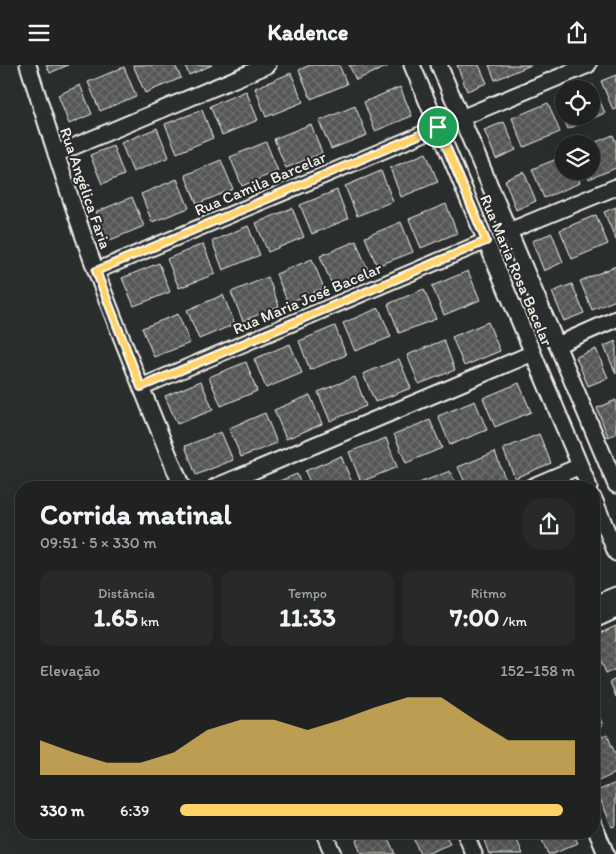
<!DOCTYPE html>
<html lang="pt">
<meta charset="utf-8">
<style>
:root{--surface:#202222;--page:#282a2a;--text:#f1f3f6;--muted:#a2a4a5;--line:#3d3f40;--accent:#ffd166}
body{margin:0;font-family:Itim,sans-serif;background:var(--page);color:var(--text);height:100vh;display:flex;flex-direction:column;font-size:19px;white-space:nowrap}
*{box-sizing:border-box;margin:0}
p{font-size:16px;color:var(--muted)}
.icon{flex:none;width:28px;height:28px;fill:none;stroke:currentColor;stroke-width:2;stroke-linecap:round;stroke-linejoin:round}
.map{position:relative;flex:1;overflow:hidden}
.sheet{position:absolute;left:15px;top:416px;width:585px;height:358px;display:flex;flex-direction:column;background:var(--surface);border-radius:20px;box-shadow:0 5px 20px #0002,0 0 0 1px var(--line)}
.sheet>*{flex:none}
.controls{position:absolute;left:555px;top:15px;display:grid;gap:10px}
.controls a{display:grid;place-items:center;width:45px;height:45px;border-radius:50%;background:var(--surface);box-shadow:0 5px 20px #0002,0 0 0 1px var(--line);font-size:25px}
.pin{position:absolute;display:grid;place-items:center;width:42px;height:42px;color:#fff;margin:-21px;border:2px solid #fff;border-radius:50%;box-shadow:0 1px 5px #0007}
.round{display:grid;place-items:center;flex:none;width:52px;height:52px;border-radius:20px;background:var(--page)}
.summary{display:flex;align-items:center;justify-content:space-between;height:85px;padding:0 25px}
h1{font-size:28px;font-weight:700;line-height:38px}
.stats{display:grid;grid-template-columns:repeat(3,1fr);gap:8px;height:85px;padding:5px 25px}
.stats div{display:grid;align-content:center;border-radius:12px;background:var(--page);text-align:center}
.stats b{font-size:25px;font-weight:700}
.stats small{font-size:14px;font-weight:400}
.stats p{font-size:14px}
.chart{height:140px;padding:10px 25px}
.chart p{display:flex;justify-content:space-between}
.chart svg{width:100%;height:90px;margin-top:5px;fill:var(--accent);opacity:.7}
ul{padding:0 25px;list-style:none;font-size:16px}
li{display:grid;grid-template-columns:80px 60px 1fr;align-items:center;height:38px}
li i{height:12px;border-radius:6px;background:var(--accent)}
header{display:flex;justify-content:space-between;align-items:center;height:65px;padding:0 25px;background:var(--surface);font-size:22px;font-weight:700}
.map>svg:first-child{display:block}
</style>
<header><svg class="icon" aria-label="menu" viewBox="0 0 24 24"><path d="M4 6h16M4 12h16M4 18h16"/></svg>Kadence<svg class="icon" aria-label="share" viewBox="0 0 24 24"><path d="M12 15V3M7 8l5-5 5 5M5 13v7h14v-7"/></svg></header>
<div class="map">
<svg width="616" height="789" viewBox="0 0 616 789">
<defs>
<pattern id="building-cross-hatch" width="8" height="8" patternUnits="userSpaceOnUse" patternTransform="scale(1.25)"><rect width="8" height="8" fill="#555756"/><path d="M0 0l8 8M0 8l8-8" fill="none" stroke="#6e706e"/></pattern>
</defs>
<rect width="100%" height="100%" fill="#2a2d2e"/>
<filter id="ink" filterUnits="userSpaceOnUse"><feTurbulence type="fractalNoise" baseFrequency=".02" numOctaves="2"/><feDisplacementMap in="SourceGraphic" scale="10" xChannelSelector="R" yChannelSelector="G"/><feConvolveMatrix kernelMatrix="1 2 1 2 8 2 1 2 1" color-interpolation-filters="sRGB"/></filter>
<g filter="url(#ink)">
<path fill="url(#building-cross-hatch)" stroke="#f4f1e8" d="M 46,0 L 68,0 L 50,8 Z
M 133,0 L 175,0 L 181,13 L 145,28 Z
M 185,0 L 212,0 L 189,10 Z
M 310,0 L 339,0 L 347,19 L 311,34 L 299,5 Z
M 349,0 L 391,0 L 356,15 Z
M 457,0 L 479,0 L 487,18 L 467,26 Z
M 489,0 L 531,0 L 495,15 Z
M 124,2 L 136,31 L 100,46 L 88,17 Z
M 291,8 L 303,37 L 266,52 L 255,23 Z
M 616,10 L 616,44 L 613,45 L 601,16 Z
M 80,20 L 92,49 L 69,59 L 58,30 Z
M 593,20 L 605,48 L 568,64 L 556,35 L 564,32 L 564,51 L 591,51 L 591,24 L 582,24 Z
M 400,22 L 412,51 L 375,66 L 364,37 Z
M 246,26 L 258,55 L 222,70 L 210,41 Z
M 548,38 L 560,67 L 524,82 L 512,53 Z
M 355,41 L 367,70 L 331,84 L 319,56 Z
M 202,45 L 213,73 L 177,88 L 165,59 Z
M 504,57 L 516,85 L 496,94 L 484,65 Z
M 311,59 L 322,88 L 286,103 L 274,74 Z
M 157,63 L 169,92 L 133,107 L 121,78 Z
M 613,70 L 616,78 L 616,103 L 589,114 L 585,106 L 591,106 L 591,79 Z
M 266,77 L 278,106 L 242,121 L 230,92 Z
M 113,81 L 124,110 L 102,119 L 90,90 Z
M 426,88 L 438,117 L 401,132 L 390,103 Z
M 564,91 L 564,106 L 576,106 L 580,118 L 544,133 L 532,104 Z
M 221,95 L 233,124 L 197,139 L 185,110 Z
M 381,106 L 393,136 L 357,151 L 345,121 Z
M 524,107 L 536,136 L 516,145 L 505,115 Z
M 177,114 L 189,143 L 152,157 L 141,129 Z
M 337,125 L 348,154 L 312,169 L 300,140 Z
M 132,132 L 144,161 L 108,176 L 96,147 Z
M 446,139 L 457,168 L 421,183 L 409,154 Z
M 616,142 L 616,175 L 604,147 Z
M 292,143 L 304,172 L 268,187 L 256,158 Z
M 596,150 L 608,179 L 572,194 L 560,165 Z
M 401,157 L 413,187 L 377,201 L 365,172 Z
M 248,161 L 260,190 L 223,205 L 212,176 Z
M 552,168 L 563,197 L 544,206 L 532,176 Z
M 356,176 L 368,205 L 332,220 L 320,191 Z
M 203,179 L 215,209 L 179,223 L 167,194 Z
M 312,194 L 324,223 L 288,238 L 276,209 Z
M 159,198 L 170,227 L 134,241 L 122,213 Z
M 616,201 L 616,235 L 592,245 L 580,216 Z
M 468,206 L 480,235 L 444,250 L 432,221 Z
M 268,212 L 279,241 L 243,256 L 231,227 Z
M 572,219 L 584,248 L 564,256 L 552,227 Z
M 424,224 L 436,254 L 399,268 L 388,239 Z
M 223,230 L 235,259 L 199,274 L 187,245 Z
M 379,243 L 391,272 L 355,286 L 343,258 Z
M 178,249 L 190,278 L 154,292 L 142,263 Z
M 488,257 L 500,286 L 464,301 L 452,272 Z
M 335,261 L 346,290 L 310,305 L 299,276 Z
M 444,275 L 455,305 L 419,319 L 407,290 Z
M 616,276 L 616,309 L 604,281 Z
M 290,279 L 302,308 L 266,323 L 254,294 Z
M 596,284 L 608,313 L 588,321 L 576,292 Z
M 399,294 L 411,323 L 375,337 L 363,309 Z
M 246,297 L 257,326 L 221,341 L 209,312 Z
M 355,312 L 366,341 L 330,356 L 318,327 Z
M 201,316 L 213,345 L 177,359 L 165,331 Z
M 519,318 L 531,347 L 495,362 L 483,333 Z
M 310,330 L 322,359 L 286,374 L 274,345 Z
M 616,335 L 616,369 L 608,372 L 597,343 Z
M 475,336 L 487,365 L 450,380 L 438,351 Z
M 265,348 L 277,378 L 241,392 L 229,363 Z
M 430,355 L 442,383 L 406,398 L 394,369 Z
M 221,367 L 233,395 L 196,410 L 185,381 Z
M 539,369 L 551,398 L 515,413 L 503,384 Z
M 386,373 L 397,402 L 361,417 L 349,387 Z
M 495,387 L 506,416 L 491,422 L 467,422 L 458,402 Z
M 341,391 L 353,420 L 347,422 L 312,422 L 305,406 Z
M 450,406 L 457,422 L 415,422 L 414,420 Z
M 297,409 L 302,422 L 264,422 Z
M 616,561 L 616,604 L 606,608 L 594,579 L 594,571 Z
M 616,614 L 616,632 L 610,617 Z
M 594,638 L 603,661 L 594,665 Z
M 607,669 L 616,691 L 616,708 L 594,718 L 594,675 Z
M 616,718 L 616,761 L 612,762 L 597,726 Z
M 374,768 L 386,768 L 395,789 L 361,789 L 356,775 Z
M 411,768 L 445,768 L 450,779 L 426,789 L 420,789 Z
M 501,768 L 514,768 L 523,789 L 489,789 L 484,775 Z
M 539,768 L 573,768 L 578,778 L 553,789 L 548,789 Z"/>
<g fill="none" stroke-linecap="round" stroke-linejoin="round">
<g stroke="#f4f1e8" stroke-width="19">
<path id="street" d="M 28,0 C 50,69 71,139 96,206 C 123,279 153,351 182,422
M 412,0 L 589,422
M 439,0 L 616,420
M 461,53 L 588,0
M 56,89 L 268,0
M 509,166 L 616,122
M 96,206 L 439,62
M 557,280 L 616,254
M 141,322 L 486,176
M 215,422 L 533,288
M 531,422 L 580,401
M 594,434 L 616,488
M 594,539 L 616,530
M 594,555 L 616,545
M 594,760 L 606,789
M 324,768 L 333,789
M 465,768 L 474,789"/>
</g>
<use href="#street" stroke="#2a2d2e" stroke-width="15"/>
</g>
</g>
<g fill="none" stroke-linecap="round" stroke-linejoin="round" filter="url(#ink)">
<g stroke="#fff" stroke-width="10">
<path id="route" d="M 438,62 L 486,176 L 141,322 L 96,206 Z"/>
</g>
<use href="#route" stroke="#ffd166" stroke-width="6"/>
</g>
<g text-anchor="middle" stroke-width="4.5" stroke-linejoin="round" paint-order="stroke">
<g font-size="16" fill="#f4f1e8" stroke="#2a2d2e">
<text transform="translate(260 118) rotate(-23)" y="6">Rua Camila Barcelar</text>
<text transform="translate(86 123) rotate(71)" y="6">Rua Angélica Faria</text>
<text transform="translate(517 205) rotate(67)" y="6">Rua Maria Rosa Bacelar</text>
<text transform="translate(307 233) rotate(-23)" y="6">Rua Maria José Bacelar</text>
</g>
</g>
</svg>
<div class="controls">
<a><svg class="icon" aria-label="locate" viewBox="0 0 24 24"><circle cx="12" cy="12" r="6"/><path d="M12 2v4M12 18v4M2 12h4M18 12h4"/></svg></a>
<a><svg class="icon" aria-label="layers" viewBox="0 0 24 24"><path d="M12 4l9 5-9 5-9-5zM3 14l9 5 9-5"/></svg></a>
</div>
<div class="pin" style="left:438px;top:62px;background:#1e9e55"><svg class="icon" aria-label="arrive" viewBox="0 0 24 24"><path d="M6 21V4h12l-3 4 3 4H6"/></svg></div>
<section class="sheet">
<div class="summary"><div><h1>Corrida matinal</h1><p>09:51 · 5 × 330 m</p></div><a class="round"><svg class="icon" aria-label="share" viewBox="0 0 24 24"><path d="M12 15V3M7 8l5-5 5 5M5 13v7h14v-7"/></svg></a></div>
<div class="stats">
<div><p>Distância</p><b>1.65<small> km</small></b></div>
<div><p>Tempo</p><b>11:33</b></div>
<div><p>Ritmo</p><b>7:00<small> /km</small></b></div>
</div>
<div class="chart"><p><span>Elevação</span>152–158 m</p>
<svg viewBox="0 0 160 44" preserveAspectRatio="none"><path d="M0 44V27L10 33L20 38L30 38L40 33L50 22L60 17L70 17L80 22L90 17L100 11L110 6L120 6L130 17L140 27L150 27L160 27V44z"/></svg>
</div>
<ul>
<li><b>330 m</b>6:39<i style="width:97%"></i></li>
</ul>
</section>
</div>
